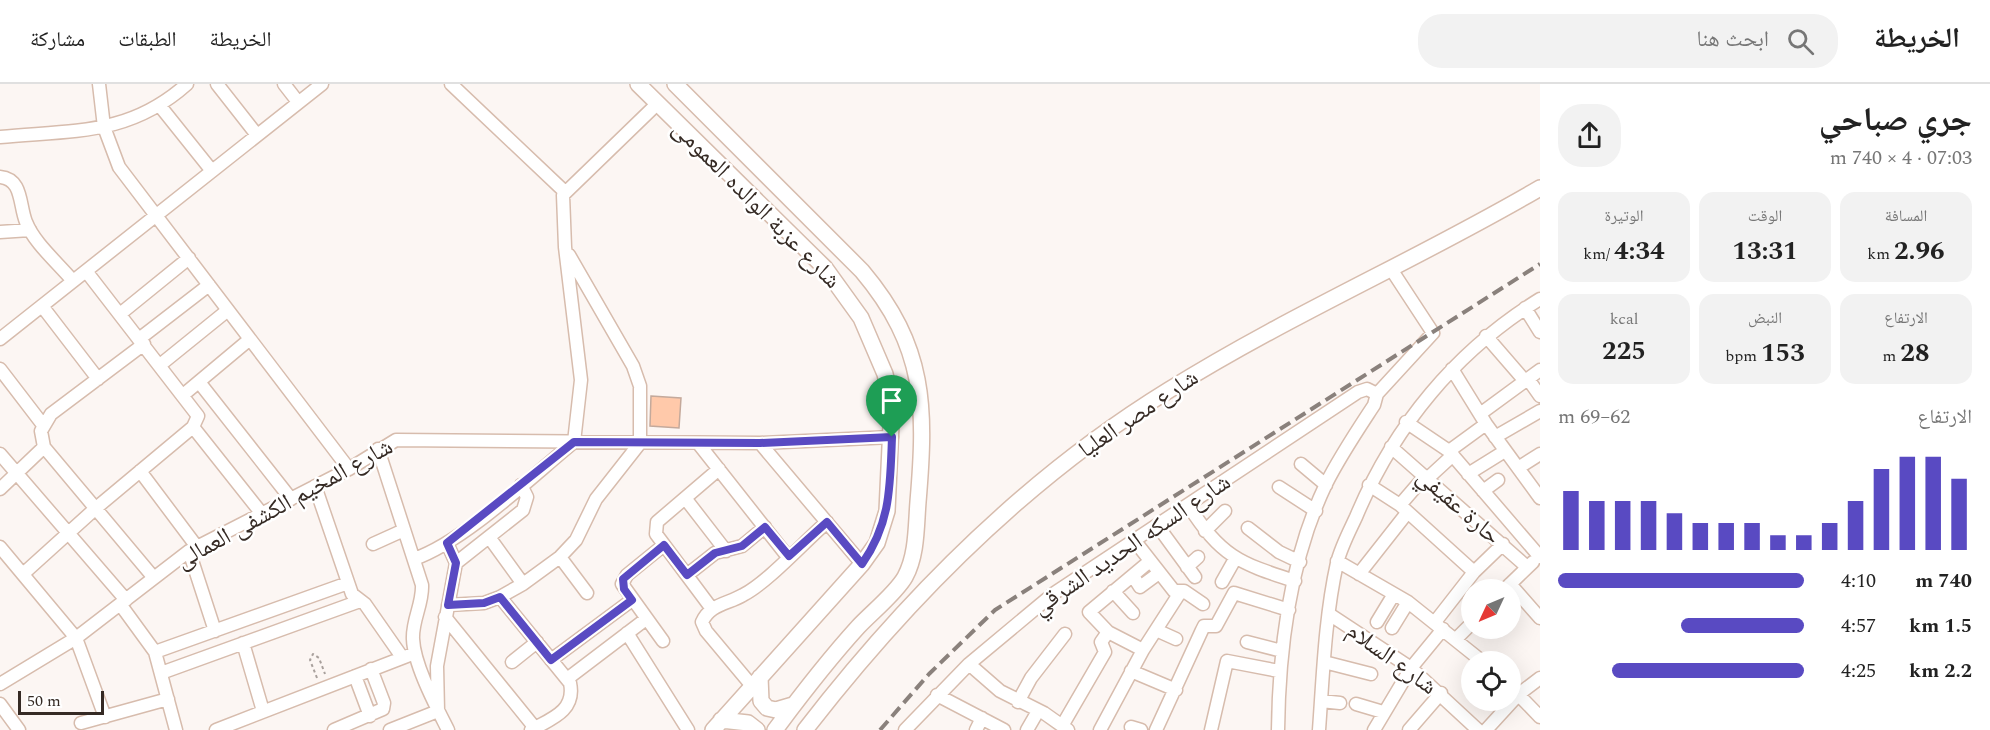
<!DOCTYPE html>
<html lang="ar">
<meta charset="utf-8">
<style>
:root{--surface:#fff;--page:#f2f2f2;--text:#222;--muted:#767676;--line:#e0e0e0;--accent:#594ac2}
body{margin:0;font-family:Spectral,"Noto Naskh Arabic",serif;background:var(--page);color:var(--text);direction:rtl;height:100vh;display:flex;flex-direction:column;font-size:22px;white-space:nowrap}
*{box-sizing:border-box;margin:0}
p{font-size:20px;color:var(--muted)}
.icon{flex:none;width:33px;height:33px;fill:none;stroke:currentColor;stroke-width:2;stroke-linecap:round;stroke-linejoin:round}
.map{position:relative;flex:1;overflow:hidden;direction:ltr}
.panel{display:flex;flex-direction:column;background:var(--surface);width:450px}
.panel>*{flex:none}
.needle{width:39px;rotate:226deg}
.fabs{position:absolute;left:1461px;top:495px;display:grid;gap:12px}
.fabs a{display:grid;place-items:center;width:60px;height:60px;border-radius:50%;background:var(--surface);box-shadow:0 6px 24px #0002;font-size:30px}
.scale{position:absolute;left:18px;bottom:15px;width:86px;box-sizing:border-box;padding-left:6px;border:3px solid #352a24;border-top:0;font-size:16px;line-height:21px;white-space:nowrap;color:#352a24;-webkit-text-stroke:4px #fff;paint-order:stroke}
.pin{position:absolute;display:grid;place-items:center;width:51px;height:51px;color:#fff;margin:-62px -26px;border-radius:50% 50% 50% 0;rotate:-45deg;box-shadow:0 0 6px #0007}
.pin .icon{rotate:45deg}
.round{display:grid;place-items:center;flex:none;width:63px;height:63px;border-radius:24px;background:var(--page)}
.head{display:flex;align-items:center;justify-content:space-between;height:102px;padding:0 18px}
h1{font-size:33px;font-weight:700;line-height:45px}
.stats{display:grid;grid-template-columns:repeat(3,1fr);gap:9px;height:102px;padding:6px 18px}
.stats div{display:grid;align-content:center;border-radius:15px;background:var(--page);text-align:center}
.stats b{font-size:26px;font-weight:700}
.stats small{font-size:16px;font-weight:400}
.stats p{font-size:16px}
.chart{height:168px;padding:12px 18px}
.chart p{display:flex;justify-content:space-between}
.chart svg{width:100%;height:108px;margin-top:6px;stroke:var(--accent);stroke-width:6}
ul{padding:0 18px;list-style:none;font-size:20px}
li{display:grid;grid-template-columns:96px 72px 1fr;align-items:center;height:45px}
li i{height:15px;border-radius:8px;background:var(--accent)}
header{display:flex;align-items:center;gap:36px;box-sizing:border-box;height:84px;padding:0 30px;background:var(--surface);border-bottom:2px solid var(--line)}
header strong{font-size:28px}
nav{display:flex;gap:33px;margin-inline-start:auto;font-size:21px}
.search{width:420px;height:54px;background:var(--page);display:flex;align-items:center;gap:15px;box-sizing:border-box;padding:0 21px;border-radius:24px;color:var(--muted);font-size:22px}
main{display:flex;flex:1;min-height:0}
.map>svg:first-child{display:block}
</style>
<header>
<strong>الخريطة</strong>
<div class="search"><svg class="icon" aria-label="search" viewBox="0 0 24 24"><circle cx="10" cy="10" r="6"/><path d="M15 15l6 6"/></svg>ابحث هنا</div>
<nav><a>الخريطة</a><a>الطبقات</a><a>مشاركة</a></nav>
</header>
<main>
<section class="panel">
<div class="head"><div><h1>جري صباحي</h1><p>07:03 · 4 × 740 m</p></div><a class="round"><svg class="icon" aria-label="share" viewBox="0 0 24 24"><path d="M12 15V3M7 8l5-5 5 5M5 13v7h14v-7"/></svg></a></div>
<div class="stats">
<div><p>المسافة</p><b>2.96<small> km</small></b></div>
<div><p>الوقت</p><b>13:31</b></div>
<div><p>الوتيرة</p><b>4:34<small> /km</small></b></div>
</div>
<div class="stats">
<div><p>الارتفاع</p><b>28<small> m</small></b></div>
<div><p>النبض</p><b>153<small> bpm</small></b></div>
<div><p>kcal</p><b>225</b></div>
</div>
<div class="chart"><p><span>الارتفاع</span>62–69 m</p>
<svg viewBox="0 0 160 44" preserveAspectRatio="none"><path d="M5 44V20M15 44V24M25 44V24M35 44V24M45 44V29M55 44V33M65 44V33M75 44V33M85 44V38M95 44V38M105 44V33M115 44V24M125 44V11M135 44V6M145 44V6M155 44V15"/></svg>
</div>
<ul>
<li><b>740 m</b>4:10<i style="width:100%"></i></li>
<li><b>1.5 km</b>4:57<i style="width:50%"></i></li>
<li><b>2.2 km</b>4:25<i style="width:78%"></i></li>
</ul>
</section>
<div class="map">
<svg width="1540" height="646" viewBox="0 0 1540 646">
<rect width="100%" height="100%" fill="#fcf6f3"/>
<path fill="#ffc9aa" stroke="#c4a99b" stroke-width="1.5" d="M 651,312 L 681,314 L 679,344 L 650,342 Z"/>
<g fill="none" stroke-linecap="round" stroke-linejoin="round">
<g stroke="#d7bcad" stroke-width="15">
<path id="minor" d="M 99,0 L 104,43 L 119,83 L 349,385
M 217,0 L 257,51
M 284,0 L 298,18
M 451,0 L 565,108
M 160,22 L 212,87
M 0,53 C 73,46 129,52 187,0
M 0,93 C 23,95 19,121 26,138 C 34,159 58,179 73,197
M 0,148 L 30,146
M 42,222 L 98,295
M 1525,224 L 1540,248
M 120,230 L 189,174
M 1486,252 L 1525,297
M 0,255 L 322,0
M 139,255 L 209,201
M 144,260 L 51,330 L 41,347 L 44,363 L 154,494
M 160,281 L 228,226
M 0,285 L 43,341
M 1452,285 L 1486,340 L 1540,414
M 1528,295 L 1540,312
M 199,298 L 291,415
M 1377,310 L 1433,249 L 1391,185
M 183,311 L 250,255
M 1480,330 L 1540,286
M 1406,338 L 1449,367 L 1540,473
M 193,343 L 262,430
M 1495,353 L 1540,327
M 698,359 L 788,473
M 760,359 L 862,480
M 1391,363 L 1527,483
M 378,365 L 422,501 C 423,520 412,536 413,555 C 414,581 436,622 448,646
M 1449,367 L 1486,340
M 0,370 L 126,516
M 1301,380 L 1326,401
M 1518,384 L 1540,370
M 140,387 L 197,463
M 1468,390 L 1505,367
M 1428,394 L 1453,371
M 1369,401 L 1400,421 L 1474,488
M 315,402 L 352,510 L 365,520 L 402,573
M 1279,403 L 1316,427
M 0,405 L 44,363
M 1483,407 L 1498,396
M 685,414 L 726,467
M 1188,421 C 1221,472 1238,479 1295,497
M 1400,421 L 1425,392
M 1157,441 L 1195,493
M 1248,444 L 1279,468 L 1300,478
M 1205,447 L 1225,427
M 489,453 L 523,500
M 1134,456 L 1174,507 L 1184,507 L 1203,520
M 373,460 L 404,446
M 0,463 L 76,554 L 105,633
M 189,467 L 215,547
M 560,473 L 587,509
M 414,475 C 465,457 531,393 574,358 L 581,296 L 565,163 L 563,111 L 658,19
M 1337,477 L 1408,518 L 1483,578
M 456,479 L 523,426 L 527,413 L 521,401
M 1187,483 L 1198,473
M 23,490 L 96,424 L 193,343 L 198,332 L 86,187
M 1359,490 L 1407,429
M 687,491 L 715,469 L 742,462 L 765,443
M 1133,492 L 1140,503 L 1159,489
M 1222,498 L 1235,475
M 1510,500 L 1540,534
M 1504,506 L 1533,478
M 1113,507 L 1133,529
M 500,513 L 570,599 C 576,627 551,635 531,646
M 120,520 L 155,568 L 176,646
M 448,521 L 484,519 L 500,513 L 523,500 L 560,473 L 576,456 L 596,415 L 640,359 L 640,302 L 633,282 L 569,171
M 712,525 L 656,450 L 657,438 L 719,385
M 1329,530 L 1411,584 L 1478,646
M 445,533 L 535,644
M 1377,538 L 1394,510
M 1435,538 L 1474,488 L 1503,460
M 1392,544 L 1408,518
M 1156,546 L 1176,555
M 627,549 L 688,646
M 1456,555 L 1472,539
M 663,557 L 622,500 L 627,491 L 664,461
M 1247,558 L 1282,567
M 243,559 L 263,627
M 1143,566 L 1108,548 L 1089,528 L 1150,477
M 155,568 L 348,499
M 551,576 L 632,516
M 512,578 L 537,558
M 1324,578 L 1371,590
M 969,580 L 1000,607 L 1044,629 L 1068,646
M 1131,587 L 1176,606
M 161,589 L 360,517
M 355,592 L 370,632
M 567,595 L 646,535
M 0,600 L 76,554 L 189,467 L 349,385 L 396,356 L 760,359 L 892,353
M 752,602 L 706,547 L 702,538 C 710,520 728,520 743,511 C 768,498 804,458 827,438
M 1510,602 L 1540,633
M 937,611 L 1004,646
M 1321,617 L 1340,619
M 1018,618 L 1031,594 L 1065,550
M 0,620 L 19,646
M 1356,620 L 1383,628
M 81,639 L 168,615
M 1062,642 L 1105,568 L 1101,558 L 1108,548
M 1131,643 L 1141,646
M 216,646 L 415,569
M 334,646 L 383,625 L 384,619 L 371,585
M 390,646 L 438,627 L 437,582 L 456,479 L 447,459
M 905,646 L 969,580 L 1053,510 L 1358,308 L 1367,305 L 1377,310
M 976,646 L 982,634
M 1027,646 L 1038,627
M 1100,646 L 1143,566 L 1181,507
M 1156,646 L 1202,546 L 1204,542 L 1216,542 L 1234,509 L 1289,526
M 1211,646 L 1227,577 L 1279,587
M 1278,646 C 1279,563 1290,475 1326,400 C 1340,372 1357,347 1374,321 L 1377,310
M 1319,646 C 1323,591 1325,533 1337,479 C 1341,463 1349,448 1356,433 C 1394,342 1456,267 1540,215
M 1374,646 L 1411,584 L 1443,545
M 1409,646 L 1441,609
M 1486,646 L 1519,610 L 1540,594"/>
</g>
<g stroke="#d7bcad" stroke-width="18">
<path id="tertiary" d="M 638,0 L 825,184 L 861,234 L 885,290 L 892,320 L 887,427 L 877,459 L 862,480 L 713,646
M 675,0 L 862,187 C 926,263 926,323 918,418 C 916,443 917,471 905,493 C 896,509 871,529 858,543 C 828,576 801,611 775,646
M 760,593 L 761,617 L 767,624 L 776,626 L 793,621
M 721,636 L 748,639 L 757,646
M 805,646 C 907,514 1026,394 1169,306 C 1289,231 1419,175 1540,104"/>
</g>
<path stroke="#a8a09c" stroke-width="2" stroke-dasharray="3 3" stroke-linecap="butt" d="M 317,594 L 310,576 L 313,570 L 319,574 L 325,590"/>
<use href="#minor" stroke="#fff" stroke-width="12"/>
<use href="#tertiary" stroke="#fff" stroke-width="15"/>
<path stroke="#8a817c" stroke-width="4" stroke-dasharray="12 6" stroke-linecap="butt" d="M 880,646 L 929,590 L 995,526 L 1540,180"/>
</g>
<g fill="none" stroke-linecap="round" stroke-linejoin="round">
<g stroke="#fff" stroke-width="12">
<path id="route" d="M 892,353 C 890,403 891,438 862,480 L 827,438 L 789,472 L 765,443 L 742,462 L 715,469 L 687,491 L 664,461 L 623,495 L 624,505 L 632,516 L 551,576 L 500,513 L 484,519 L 448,521 L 456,479 L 447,459 L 574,358 L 760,359 Z"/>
</g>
<use href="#route" stroke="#594ac2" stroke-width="8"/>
</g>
<g text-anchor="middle" stroke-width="5" stroke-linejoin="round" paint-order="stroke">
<g font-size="24" fill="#352a24" stroke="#fff">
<text transform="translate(757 120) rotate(45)" y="8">شارع عزبة الوالده العمومى</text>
<text transform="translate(1138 329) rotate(-34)" y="8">شارع مصر العليا</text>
<text transform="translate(284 419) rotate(-29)" y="8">شارع المخيم الكشفى العمالى</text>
<text transform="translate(1459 422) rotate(41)" y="8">حارة عفيفي</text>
<text transform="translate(1131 460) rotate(-34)" y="8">شارع السكه الحديد الشرقي</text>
<text transform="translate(1392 574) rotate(36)" y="8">شارع السلام</text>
</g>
</g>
</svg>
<div class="fabs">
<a><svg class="needle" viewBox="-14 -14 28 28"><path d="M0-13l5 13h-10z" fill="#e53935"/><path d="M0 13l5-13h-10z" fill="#767676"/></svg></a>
<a><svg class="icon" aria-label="locate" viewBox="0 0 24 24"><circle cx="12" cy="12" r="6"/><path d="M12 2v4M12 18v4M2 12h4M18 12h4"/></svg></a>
</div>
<div class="scale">50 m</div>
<div class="pin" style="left:892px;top:353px;background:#1e9e55"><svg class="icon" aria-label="arrive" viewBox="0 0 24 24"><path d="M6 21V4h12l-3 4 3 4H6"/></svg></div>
</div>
</main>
